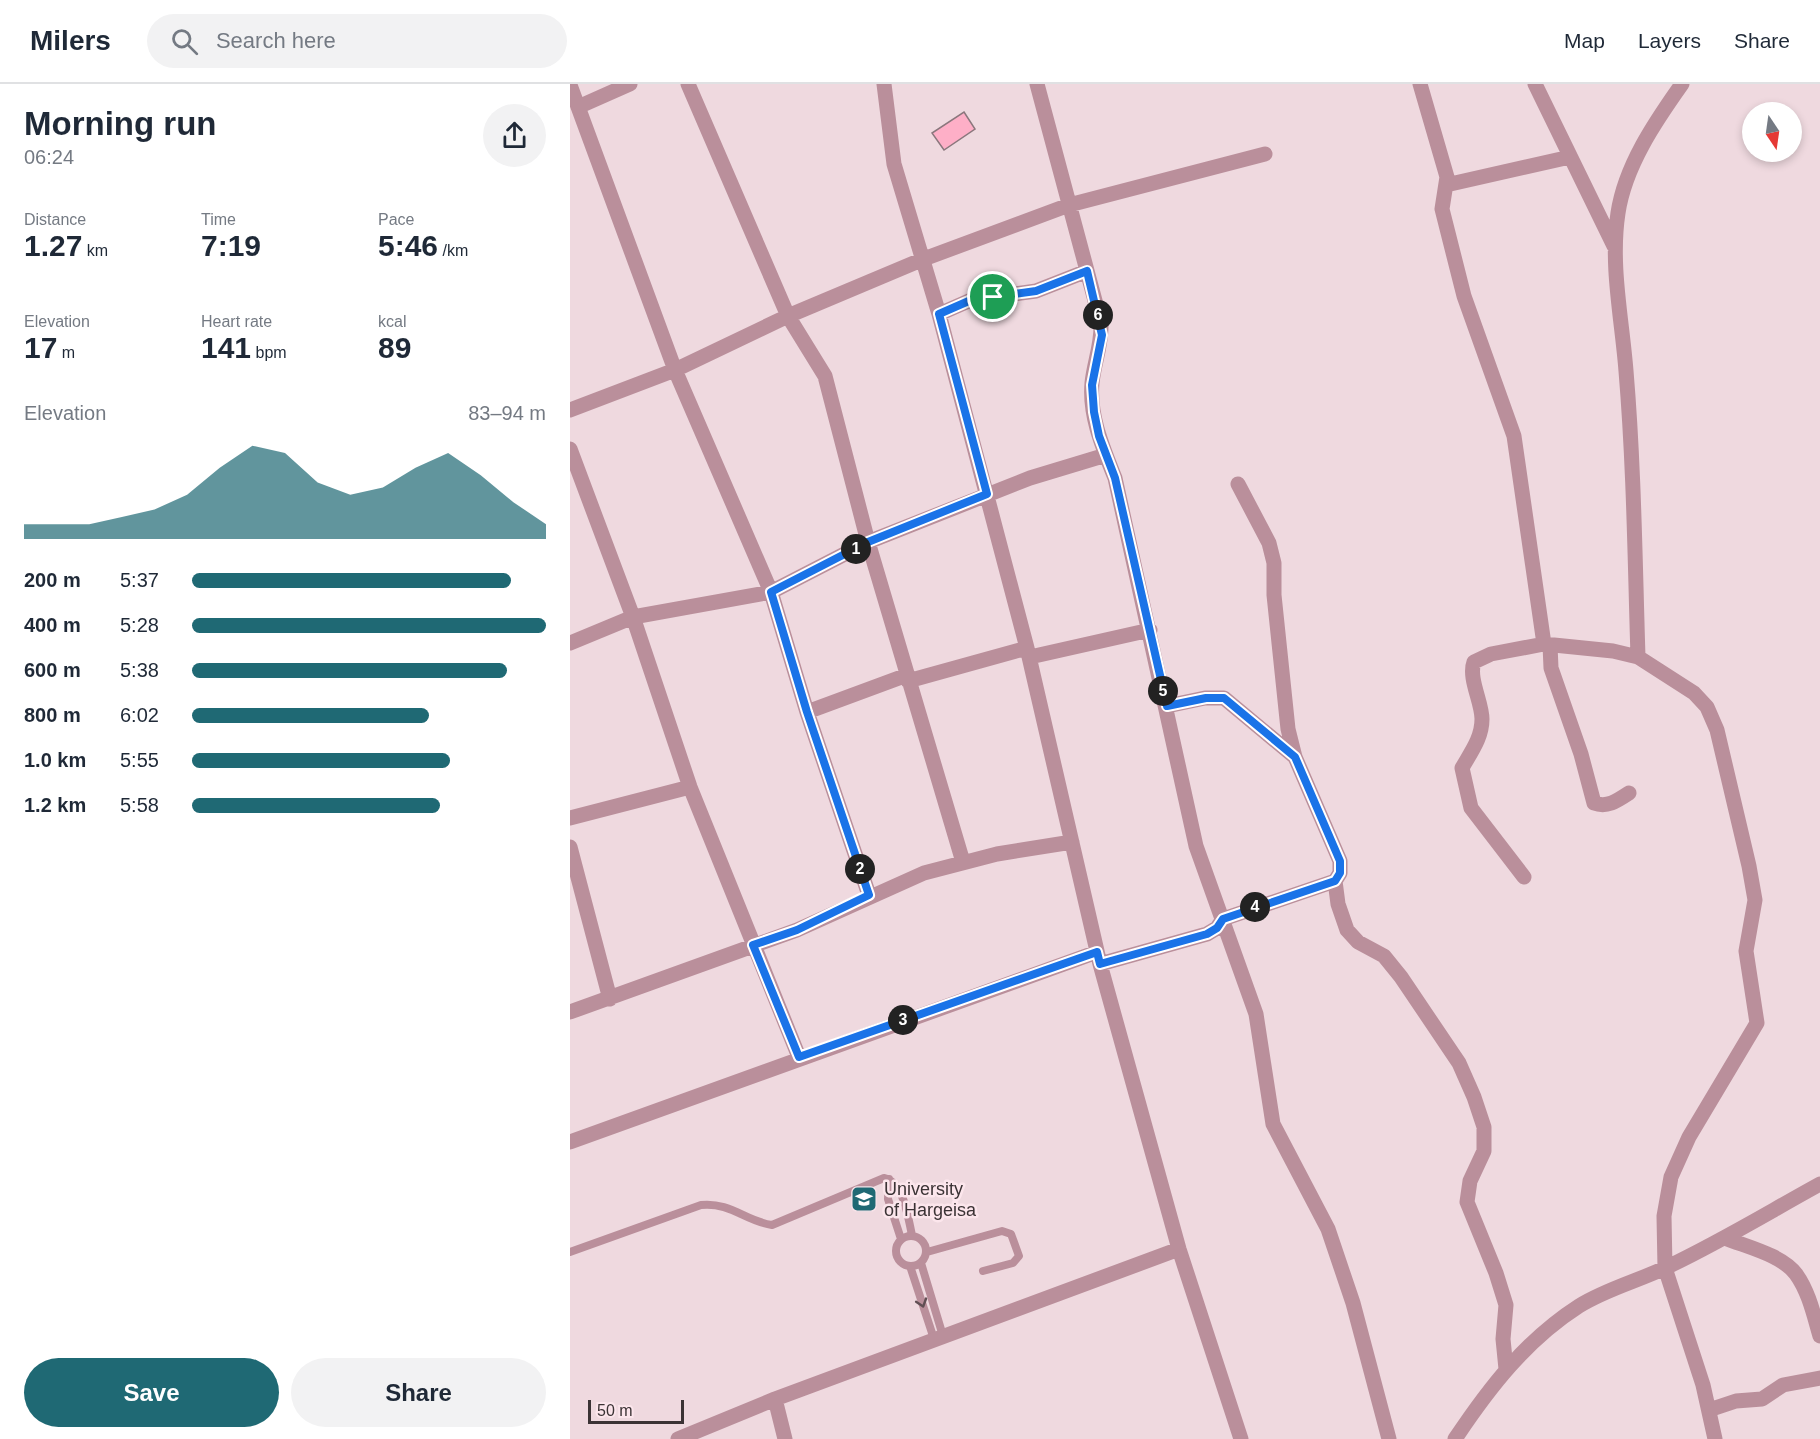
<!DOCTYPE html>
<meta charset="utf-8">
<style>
:root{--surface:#fff;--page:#f2f2f3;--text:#1f2937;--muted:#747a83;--line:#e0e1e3;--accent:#1f6974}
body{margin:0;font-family:Arial,sans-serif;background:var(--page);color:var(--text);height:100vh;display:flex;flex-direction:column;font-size:22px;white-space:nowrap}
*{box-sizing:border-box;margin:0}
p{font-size:20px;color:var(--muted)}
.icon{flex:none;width:33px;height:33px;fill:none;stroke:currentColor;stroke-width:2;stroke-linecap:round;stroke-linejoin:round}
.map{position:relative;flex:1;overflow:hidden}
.drawer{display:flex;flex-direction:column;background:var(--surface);width:570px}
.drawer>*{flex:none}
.needle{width:39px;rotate:167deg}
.buttons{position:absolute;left:1172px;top:18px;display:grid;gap:12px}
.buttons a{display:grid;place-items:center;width:60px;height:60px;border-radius:50%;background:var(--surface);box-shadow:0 3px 9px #0003;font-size:30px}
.scale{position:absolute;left:18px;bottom:15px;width:96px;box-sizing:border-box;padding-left:6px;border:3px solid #3b3335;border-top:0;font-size:16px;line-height:21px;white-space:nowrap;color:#3b3335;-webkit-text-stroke:4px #fce6ec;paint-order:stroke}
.pin{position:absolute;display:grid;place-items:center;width:51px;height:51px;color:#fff;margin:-26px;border:3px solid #fff;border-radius:50%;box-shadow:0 2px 6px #0007}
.km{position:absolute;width:30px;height:30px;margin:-15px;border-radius:50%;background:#222;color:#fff;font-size:16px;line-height:30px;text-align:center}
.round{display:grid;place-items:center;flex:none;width:63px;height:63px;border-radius:32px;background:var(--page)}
.summary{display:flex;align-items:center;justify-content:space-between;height:102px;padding:0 24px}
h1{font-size:33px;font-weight:800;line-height:45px}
.metrics{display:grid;grid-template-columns:repeat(3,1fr);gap:9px;height:102px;padding:6px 24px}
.metrics div{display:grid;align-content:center}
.metrics b{font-size:30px;font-weight:800}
.metrics small{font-size:16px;font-weight:400}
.metrics p{font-size:16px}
.chart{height:168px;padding:12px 24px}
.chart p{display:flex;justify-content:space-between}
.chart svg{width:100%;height:108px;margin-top:6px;fill:var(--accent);opacity:.7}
.cta{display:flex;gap:12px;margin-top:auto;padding:12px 24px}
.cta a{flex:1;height:69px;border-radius:36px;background:var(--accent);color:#fff;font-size:24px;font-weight:800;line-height:69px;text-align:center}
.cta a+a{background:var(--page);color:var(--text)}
ul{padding:0 24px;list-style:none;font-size:20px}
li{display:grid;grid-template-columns:96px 72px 1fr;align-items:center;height:45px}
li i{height:15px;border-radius:8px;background:var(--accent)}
header{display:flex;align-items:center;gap:36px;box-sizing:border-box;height:84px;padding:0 30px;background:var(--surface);border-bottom:2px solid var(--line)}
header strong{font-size:28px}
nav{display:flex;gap:33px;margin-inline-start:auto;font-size:21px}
.search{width:420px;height:54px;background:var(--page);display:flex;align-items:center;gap:15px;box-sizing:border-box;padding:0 21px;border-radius:33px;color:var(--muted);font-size:22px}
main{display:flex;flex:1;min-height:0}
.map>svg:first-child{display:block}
</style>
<header>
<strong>Milers</strong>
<div class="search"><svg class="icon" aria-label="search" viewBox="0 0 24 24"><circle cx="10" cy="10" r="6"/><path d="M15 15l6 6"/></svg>Search here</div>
<nav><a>Map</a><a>Layers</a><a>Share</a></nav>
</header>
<main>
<section class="drawer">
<div class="summary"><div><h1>Morning run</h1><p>06:24</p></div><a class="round"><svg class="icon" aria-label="share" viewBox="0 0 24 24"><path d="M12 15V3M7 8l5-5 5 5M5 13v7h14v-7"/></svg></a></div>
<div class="metrics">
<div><p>Distance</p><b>1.27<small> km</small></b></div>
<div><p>Time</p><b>7:19</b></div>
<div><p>Pace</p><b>5:46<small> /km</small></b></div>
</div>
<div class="metrics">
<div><p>Elevation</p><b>17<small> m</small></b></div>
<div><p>Heart rate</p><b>141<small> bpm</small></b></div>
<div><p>kcal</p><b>89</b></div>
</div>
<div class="chart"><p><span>Elevation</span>83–94 m</p>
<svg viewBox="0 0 160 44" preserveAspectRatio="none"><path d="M0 44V38L10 38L20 38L30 35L40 32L50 26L60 15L70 6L80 9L90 21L100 26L110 23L120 15L130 9L140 18L150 29L160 38V44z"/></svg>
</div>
<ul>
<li><b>200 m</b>5:37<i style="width:90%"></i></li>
<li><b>400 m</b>5:28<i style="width:100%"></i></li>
<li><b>600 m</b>5:38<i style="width:89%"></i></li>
<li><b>800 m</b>6:02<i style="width:67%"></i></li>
<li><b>1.0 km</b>5:55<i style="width:73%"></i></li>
<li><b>1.2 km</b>5:58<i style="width:70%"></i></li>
</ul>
<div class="cta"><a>Save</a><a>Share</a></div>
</section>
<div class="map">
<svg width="1250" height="1355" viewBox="0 0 1250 1355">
<rect width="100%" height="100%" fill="#efd9df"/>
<path fill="#feafc7" stroke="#8b777d" stroke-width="1.5" d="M 394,28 L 405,45 L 374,66 L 362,49 Z"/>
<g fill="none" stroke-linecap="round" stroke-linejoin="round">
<path stroke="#ba8f9b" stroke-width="8" d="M 319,1095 L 318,1115 L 331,1155
M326 1167a15 15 0 1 1 30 0a15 15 0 1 1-30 0Z
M 0,1168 L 131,1121 C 161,1118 175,1137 202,1141 L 314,1094 C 334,1098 338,1134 342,1151
M 357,1168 L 432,1147 L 441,1150 L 449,1172 L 443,1179 L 413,1187
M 351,1179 L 373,1252
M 340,1182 L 364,1255"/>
<path stroke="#ba8f9b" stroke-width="15" d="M 118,0 L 218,232 L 255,292 L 298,458 L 393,778
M 314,0 L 324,80 L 369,230 L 457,564 L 530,880 L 609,1165 L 671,1355
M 467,0 L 531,239 C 532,260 524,279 522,299 C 519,332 533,364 545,394 L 626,762 L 686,930 L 703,1040 L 758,1145 L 783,1219 L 819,1355
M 850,0 L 877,93 L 872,125 L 894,212 L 944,352 L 974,560
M 965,0 L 1044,162
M 0,1 L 105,286 L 201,508 L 237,628 L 299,811
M 8,23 L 60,0
M 876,101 L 1000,73
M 369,230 L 401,216 L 466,207 L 517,187
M 0,326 L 105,286 L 218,232 L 351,176 L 499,121 L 695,70
M 0,365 L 63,533 L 120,703 L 229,973
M 0,559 L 63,533 L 201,508 L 298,458 L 460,394 L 536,371
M 980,561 L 981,584 L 1011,670 L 1024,719 C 1037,724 1047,717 1059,709
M 460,573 L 580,546
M 1068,573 C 1065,478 1064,382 1056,287 C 1052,235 1040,181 1048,129 C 1055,82 1085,38 1112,0
M 338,597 L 457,564
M 597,622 L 635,614 L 654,614 L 725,673
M 237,628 L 337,591
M 0,734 L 120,703
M 0,763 L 40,915
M 954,793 L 901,724 L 892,684 C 901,668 912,654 912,635 C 912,618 898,594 904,578 L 921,570 L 974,560 L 1043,567 L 1068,573 L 1124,609 L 1137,623 L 1147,646 L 1179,782 L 1185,816 L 1176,867 L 1187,939 L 1119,1053 L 1101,1093 L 1094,1132 L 1095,1184 L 1133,1301 L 1145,1355
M 765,797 L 768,820 L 777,846 L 788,858 L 814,872 L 831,893 L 889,979 L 904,1013 L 914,1043 L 914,1067 L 900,1097 L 897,1118 L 926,1189 L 936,1221 L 933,1255 L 936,1285
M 530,880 L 637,850 L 647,844 L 653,835 L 765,797 L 770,789 L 770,777 L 725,673 L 718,645 L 704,511 L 704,479 L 699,459 L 668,400
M 0,928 L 227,846 L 354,789 L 427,770 L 502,758
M 0,1058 L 527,868
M 1155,1154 C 1177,1163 1212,1171 1226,1190 C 1239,1208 1244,1232 1250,1252
M 205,1315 L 215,1355
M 1139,1326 L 1166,1317 L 1192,1315 L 1213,1301 L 1250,1294
M 108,1355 L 205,1315 L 609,1165
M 885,1355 C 919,1304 956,1256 1009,1222 C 1036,1205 1068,1197 1097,1183 C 1150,1158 1199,1128 1250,1100"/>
</g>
<defs><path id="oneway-chevron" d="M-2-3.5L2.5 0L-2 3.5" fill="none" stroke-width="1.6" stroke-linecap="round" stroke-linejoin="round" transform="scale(1.5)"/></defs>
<use stroke="#614f54" href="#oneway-chevron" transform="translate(352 1219) rotate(72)"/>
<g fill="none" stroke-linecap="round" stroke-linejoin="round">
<g stroke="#fff" stroke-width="12">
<path id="route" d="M 517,187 L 532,251 L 522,301 L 524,328 L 529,352 L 545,394 L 597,622 L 636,614 L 654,614 L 725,673 L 770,777 L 770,789 L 765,797 L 653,835 L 647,844 L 637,850 L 530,880 L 527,868 L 229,973 L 183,861 L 227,846 L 299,811 L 237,628 L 201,508 L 298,458 L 417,410 L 369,230 L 401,216 L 466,207 Z"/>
</g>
<use href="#route" stroke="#1a73e8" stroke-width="8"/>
</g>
<defs>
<g id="university-square" transform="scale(1.35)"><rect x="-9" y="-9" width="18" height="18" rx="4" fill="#1f6974" stroke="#fce6ec"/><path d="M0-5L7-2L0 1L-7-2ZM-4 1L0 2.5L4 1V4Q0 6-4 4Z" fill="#fff"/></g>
</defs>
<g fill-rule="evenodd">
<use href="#university-square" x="294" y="1115"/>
</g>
<g text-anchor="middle" stroke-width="5" stroke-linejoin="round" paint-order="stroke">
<g font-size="18" fill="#3b3335" stroke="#fce6ec" text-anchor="start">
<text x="314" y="1111">University<tspan x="314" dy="21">of Hargeisa</tspan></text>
</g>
</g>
</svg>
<div class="buttons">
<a><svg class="needle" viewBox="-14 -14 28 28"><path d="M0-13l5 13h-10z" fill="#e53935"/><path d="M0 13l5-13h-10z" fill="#747a83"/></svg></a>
</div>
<div class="scale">50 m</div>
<div class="pin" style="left:423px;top:213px;background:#1e9e55"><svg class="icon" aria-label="arrive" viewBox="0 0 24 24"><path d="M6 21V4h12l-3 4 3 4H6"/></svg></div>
<b class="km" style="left:286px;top:465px">1</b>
<b class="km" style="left:290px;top:785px">2</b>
<b class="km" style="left:333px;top:936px">3</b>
<b class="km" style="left:685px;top:823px">4</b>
<b class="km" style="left:593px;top:607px">5</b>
<b class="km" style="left:528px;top:231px">6</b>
</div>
</main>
